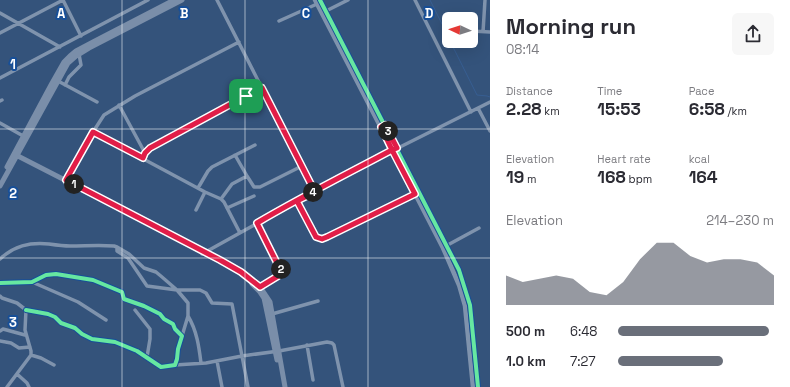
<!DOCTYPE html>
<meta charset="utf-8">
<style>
:root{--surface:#fff;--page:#f7f7f7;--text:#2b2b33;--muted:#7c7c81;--accent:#6a6f7a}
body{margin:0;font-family:"Space Grotesk",sans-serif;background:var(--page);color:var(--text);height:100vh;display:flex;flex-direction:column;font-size:15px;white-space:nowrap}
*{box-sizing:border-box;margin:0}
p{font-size:13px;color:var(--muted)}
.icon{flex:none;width:22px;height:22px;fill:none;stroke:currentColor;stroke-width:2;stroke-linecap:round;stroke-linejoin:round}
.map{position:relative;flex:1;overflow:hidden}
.drawer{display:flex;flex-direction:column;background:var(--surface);width:300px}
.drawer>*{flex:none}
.needle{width:26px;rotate:274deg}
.fabs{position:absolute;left:442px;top:12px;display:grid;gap:8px}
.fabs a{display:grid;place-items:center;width:36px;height:36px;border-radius:6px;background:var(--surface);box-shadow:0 4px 16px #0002;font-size:20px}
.pin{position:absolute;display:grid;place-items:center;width:34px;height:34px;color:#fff;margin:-17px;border-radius:8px;box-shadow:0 2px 6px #0006}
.km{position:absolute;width:20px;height:20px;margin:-10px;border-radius:50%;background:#222;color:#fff;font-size:11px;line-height:20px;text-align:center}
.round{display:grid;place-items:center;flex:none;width:42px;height:42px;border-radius:6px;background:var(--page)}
.head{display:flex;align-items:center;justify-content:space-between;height:68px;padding:0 16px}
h1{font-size:22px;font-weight:800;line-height:30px}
.figures{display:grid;grid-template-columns:repeat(3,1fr);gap:6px;height:68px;padding:4px 16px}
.figures div{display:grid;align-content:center}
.figures b{font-size:17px;font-weight:800}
.figures small{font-size:11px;font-weight:400}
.figures p{font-size:11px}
.chart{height:112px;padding:8px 16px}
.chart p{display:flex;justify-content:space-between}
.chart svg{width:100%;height:72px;margin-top:4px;fill:var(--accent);opacity:.7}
ul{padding:0 16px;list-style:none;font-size:13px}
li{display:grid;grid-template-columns:64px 48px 1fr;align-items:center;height:30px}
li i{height:10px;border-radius:5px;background:var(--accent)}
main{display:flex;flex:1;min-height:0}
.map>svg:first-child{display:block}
</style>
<main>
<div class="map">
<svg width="490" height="387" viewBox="0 0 490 387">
<rect width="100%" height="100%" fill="#34537b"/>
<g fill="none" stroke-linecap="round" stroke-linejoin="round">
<path stroke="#375e92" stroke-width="1" d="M 430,0 L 449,38
M 450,41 L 477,95 L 487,96 L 490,97"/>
<path stroke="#7f93ad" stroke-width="3.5" d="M 217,0 L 315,192
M 415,0 L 471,112
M 324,12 L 348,0
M 0,13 L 60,47
M 279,21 L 317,4
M 471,31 L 490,32
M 483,32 L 485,0
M 0,33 L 63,0 L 81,36
M 0,78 L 148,0
M 58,81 L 97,102
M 65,85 L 69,77 L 81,65 L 79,54
M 0,101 L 2,100
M 119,105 L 145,153
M 478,108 L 490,131
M 0,123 L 25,137
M 93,132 L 205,192 L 221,199 L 224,202 L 240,233
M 235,155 L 247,176
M 143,158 L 145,153 L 150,148 L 219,110 L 263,88
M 65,183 L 93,132 L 104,115 L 135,96 L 239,42
M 198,188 L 208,171 L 212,167 L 255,145
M 221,199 L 232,184 L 247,176 L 254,187 L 260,187 L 302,166
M 297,201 L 313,234 L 316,237 L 322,239 L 415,194
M 227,208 L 254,196
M 196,210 L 205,192
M 257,223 L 281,271 L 278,276 L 260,287
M 117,247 L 129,254 L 144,268 L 156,272 L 162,277 L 177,290 L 188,303 L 188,316 L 182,336
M 444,247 L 479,228
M 202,254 L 272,215 L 392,151 L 490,102
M 0,259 C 14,246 29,242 49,244 C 56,245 63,246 70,246 C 85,246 99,245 114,246 L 117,247 L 117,251 L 128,258 L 147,286 L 177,290 L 200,290 L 206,293 L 212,303 L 232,304 L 242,356 L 206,363 L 175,365
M 32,282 L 78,302 L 106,320
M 0,283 L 32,282 L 46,275 L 56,274 L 93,280 L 122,292 L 124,299 L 144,306 L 160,314 L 164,319 L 173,324 L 175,329 L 182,336 L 178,349 L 177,359 L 175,365 L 161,367 L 137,351 L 115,342 L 92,339 L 82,334 L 75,328 L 61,323 L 55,317 L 48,314 L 26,310
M 0,296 L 2,298 L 17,303 L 26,310 L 25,330 L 31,351 L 31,355 L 7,387
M 135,310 L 150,329 L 150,339 L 147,357
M 272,314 L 318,301
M 188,316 C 197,331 199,347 201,363
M 0,331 L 3,329 L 25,335
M 0,341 L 11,343 L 19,348 L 30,347
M 307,345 L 313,380
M 31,355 L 41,358 L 54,365
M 217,361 L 222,387
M 17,374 L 27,383 L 29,387
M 248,387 L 242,356 L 279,351 L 327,342 L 332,343 L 334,345 L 343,387"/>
<path stroke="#7f93ad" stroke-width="4.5" d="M 315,0 L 443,248 L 459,285 L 465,306 L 473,387
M 320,0 L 459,270 L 470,305 L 478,387"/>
<path stroke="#7a8ea9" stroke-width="5" d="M 14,154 L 172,235 L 220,260 L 251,279 L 260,287 L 270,302 L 285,387
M 7,167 L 51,85 L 64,62 L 70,56 L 76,51 L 93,42 L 174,0
M 0,186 L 68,63 L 76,56 L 89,48 L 182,0
M 252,284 L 260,292 L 264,298 L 277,360"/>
<g stroke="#174f98" stroke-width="6">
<path id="cycleway" d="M 320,0 L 459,270 L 470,305 L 478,387
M 0,283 L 32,282 L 46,275 L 56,274 L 93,280 L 122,292 L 124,299 L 144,306 L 160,314 L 164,319 L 173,324 L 175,329 L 182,336 L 178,349 L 177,359 L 175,365 L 161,367 L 137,351 L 115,342 L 92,339 L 82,334 L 75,328 L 61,323 L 55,317 L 48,314 L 26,310"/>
</g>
<use href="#cycleway" stroke="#66e7a1" stroke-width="4"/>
</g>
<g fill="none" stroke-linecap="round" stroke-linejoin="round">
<g stroke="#fff" stroke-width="8">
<path id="route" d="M 246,96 L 150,148 L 145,153 L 143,158 L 93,132 L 66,180 L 220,260 L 241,272 L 260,287 L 278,276 L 281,271 L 257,223 C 301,197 347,174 392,150 L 381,127 L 385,125 L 397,148 L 392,150 L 415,194 L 327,237 L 322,239 L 316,237 L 297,201 L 315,192 L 262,88 L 246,96"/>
</g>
<use href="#route" stroke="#e11d48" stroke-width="5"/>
</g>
<path fill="none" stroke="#fff" stroke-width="1" stroke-opacity="0.55" d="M 122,0 L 122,387M 245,0 L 245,387M 368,0 L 368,387M 0,129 L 490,129M 0,258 L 490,258"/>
<g font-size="13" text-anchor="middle" font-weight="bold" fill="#fff" stroke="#174f98" stroke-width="4" stroke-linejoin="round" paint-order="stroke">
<text x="61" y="18">A</text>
<text x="184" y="18">B</text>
<text x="306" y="18">C</text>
<text x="429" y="18">D</text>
<text x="13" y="69">1</text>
<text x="13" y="198">2</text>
<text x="13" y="327">3</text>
</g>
</svg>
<div class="fabs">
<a><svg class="needle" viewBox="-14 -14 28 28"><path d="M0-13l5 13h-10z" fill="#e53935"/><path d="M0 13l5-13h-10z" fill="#7c7c81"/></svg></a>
</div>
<div class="pin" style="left:246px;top:96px;background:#1e9e55"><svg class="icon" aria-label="arrive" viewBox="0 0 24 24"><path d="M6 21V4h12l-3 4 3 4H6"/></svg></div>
<b class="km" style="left:74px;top:184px">1</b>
<b class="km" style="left:281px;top:269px">2</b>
<b class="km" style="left:388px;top:131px">3</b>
<b class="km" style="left:313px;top:192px">4</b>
</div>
<section class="drawer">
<div class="head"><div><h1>Morning run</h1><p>08:14</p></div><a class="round"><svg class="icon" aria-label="share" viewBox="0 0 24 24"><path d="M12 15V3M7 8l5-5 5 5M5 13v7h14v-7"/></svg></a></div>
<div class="figures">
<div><p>Distance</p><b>2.28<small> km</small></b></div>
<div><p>Time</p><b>15:53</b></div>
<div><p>Pace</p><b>6:58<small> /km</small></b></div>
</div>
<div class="figures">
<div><p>Elevation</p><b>19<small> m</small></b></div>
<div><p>Heart rate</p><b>168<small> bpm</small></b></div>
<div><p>kcal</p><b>164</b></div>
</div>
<div class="chart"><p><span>Elevation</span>214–230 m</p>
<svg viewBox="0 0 160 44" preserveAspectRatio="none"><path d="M0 44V26L10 30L20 28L30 26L40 28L50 36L60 38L70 30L80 16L90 6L100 6L110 14L120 18L130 16L140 16L150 18L160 26V44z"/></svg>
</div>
<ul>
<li><b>500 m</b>6:48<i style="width:97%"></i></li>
<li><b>1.0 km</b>7:27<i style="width:67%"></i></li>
</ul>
</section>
</main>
